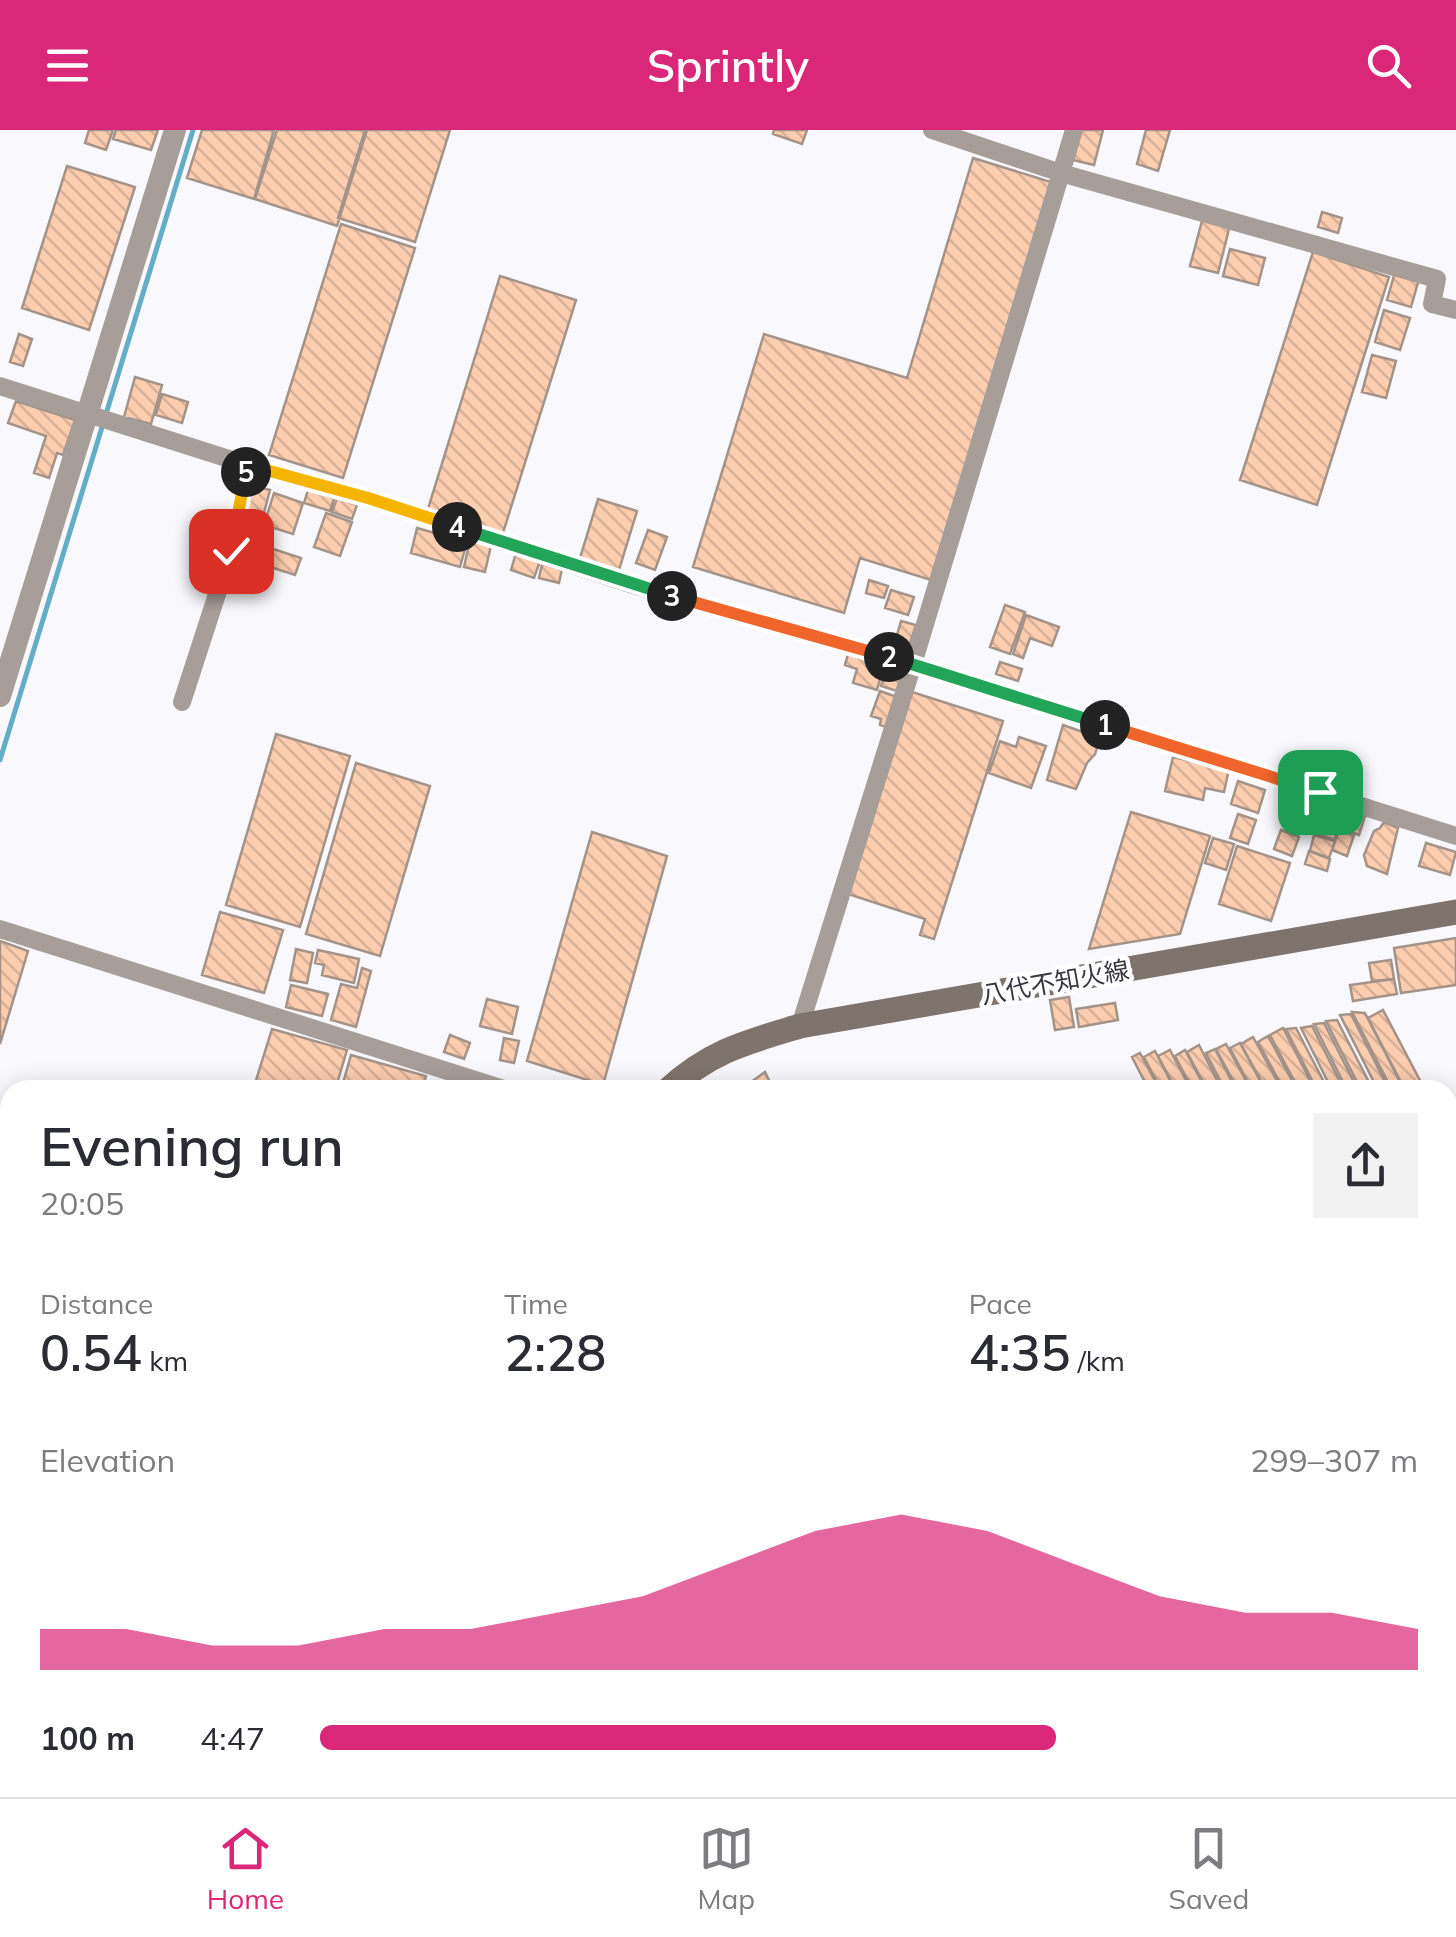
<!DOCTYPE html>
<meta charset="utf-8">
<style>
:root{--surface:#fff;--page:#f2f2f3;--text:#2b2b33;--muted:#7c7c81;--line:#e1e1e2;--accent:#db2777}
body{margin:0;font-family:Mulish,"Noto Sans JP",sans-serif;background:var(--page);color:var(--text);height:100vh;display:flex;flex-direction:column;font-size:38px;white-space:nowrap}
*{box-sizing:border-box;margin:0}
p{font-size:32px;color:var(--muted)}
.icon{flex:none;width:55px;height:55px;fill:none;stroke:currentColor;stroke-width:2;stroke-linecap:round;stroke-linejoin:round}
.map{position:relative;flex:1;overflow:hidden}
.details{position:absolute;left:0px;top:950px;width:1458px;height:718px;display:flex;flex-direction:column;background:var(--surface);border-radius:30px 30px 0 0;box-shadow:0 5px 25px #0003}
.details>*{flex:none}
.pin{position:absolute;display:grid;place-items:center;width:85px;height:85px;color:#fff;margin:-42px;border-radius:20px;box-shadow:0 5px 15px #0006}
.km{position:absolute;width:50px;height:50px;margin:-25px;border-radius:50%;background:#222;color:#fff;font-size:28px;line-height:50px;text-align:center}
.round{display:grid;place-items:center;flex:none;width:105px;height:105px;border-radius:0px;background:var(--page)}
.head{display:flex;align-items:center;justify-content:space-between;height:170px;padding:0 40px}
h1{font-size:55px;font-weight:600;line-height:75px}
.figures{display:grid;grid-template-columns:repeat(3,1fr);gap:15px;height:170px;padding:10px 40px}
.figures div{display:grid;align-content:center}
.figures b{font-size:50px;font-weight:600}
.figures small{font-size:28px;font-weight:400}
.figures p{font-size:28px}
.chart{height:280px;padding:20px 40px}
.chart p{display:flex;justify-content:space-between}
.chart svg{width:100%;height:180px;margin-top:10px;fill:var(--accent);opacity:.7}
ul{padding:0 40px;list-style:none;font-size:32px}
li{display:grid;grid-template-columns:160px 120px 1fr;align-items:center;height:75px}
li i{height:25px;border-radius:12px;background:var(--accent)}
header{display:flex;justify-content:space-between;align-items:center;height:130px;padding:0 40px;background:var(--accent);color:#fff;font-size:45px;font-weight:600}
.dock{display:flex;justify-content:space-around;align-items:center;height:140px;border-top:2px solid var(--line);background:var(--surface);font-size:28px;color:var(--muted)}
.dock a{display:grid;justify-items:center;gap:5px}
.dock .on{color:var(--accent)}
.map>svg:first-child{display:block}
</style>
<header><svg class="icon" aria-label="menu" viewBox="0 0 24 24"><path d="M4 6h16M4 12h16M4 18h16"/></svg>Sprintly<svg class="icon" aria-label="search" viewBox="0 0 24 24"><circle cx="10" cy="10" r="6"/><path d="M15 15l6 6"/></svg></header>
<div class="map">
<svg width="1456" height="1667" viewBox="0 0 1456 1667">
<defs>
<pattern id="park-crowns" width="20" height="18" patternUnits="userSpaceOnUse" patternTransform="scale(2.5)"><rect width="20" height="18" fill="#bfe9ba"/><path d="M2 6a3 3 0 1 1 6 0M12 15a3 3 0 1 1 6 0" fill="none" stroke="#a5c8a1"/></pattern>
<pattern id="building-back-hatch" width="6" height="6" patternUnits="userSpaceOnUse" patternTransform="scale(2.5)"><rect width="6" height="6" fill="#fccdaf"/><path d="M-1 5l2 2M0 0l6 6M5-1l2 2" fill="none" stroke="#d9b198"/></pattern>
</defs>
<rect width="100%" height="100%" fill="#f9f8fc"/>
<path fill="url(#park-crowns)" d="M 294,1658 L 699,1658 L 702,1667 L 293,1667 Z"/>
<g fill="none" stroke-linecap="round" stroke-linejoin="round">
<path stroke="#64adc8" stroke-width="5" d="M 106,284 L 193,0
M 0,630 L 103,294"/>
</g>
<path fill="url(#building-back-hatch)" stroke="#a49388" stroke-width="2.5" d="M 89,0 L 113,0 L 106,20 L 85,13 Z
M 116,0 L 158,0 L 151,20 L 113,9 Z
M 202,0 L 274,0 L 254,69 L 187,48 Z
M 277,0 L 367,0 L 337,96 L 255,69 Z
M 365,0 L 450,0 L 415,112 L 338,88 Z
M 774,0 L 807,0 L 802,14 L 773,4 Z
M 1081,0 L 1103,0 L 1094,35 L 1073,30 Z
M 1146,0 L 1170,0 L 1158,41 L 1137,34 Z
M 973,28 L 1051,52 L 931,450 L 860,428 L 844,483 L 693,437 L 764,204 L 907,248 Z
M 67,36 L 135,57 L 89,200 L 22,178 Z
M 1322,82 L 1342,88 L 1338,103 L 1318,97 Z
M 1203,87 L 1230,95 L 1218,143 L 1190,136 Z
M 341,94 L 415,118 L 343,348 L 269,325 Z
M 1230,119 L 1265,128 L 1258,155 L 1223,146 Z
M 1313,122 L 1389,147 L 1317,375 L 1240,350 Z
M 1395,142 L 1419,149 L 1411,177 L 1387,170 Z
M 500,146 L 576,170 L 502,406 L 427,382 Z
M 1384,180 L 1410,188 L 1400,220 L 1375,212 Z
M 19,204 L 32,209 L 23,236 L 10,232 Z
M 1372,225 L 1396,231 L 1386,268 L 1362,262 Z
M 135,247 L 162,255 L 151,294 L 124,287 Z
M 162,264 L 188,272 L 182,293 L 156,285 Z
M 16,271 L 75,290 L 63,325 L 57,323 L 49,348 L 34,343 L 46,306 L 8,293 Z
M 253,356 L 270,360 L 258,405 L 241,400 Z
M 308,360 L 334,368 L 330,381 L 304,373 Z
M 274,363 L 303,373 L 293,404 L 264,395 Z
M 337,368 L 357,375 L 352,389 L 332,382 Z
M 598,369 L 637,381 L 619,440 L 580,428 Z
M 326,383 L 352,392 L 340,426 L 314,417 Z
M 417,398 L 467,412 L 460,437 L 411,423 Z
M 648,400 L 667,407 L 655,440 L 636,433 Z
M 471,406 L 492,411 L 485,442 L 464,437 Z
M 261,415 L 301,428 L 295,445 L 255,432 Z
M 516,423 L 540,431 L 534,448 L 511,440 Z
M 542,434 L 562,439 L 559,453 L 539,448 Z
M 869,450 L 888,456 L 884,468 L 866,463 Z
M 891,460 L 914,467 L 908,485 L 885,478 Z
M 1005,475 L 1025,482 L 1010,524 L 990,517 Z
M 1026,485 L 1059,497 L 1052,516 L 1030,508 L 1023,528 L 1013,524 Z
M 901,491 L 916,495 L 909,516 L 895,512 Z
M 848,524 L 884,534 L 877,560 L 853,553 L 857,539 L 845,535 Z
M 889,531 L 905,536 L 897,561 L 881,556 Z
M 1000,532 L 1022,539 L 1018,551 L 996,544 Z
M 880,561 L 900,568 L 889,598 L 880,595 L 881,589 L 871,586 Z
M 912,562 L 1003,591 L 934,809 L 920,805 L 925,789 L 848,764 Z
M 1063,595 L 1100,608 L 1095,624 L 1087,633 L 1076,659 L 1047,650 Z
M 276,604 L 350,626 L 300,797 L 226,775 Z
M 1019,607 L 1046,616 L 1031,658 L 989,643 L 1000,611 L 1016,617 Z
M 1173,627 L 1229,639 L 1224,662 L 1205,658 L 1203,670 L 1165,661 Z
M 356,633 L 430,656 L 380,826 L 306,804 Z
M 1238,651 L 1265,660 L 1258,683 L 1231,674 Z
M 1291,666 L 1310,674 L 1301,695 L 1282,688 Z
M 1323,675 L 1336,679 L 1330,696 L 1338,698 L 1335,710 L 1314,703 Z
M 1338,678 L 1365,686 L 1359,705 L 1332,694 Z
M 1131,682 L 1210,706 L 1180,804 L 1089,819 Z
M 1238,684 L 1256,690 L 1248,714 L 1230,708 Z
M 1384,692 L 1398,698 L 1387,744 L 1367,736 L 1364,725 L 1374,701 L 1380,698 Z
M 1281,700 L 1299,707 L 1292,726 L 1274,719 Z
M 1339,700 L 1354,705 L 1347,726 L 1332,720 Z
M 592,702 L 667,726 L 603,955 L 527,931 Z
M 1314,705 L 1335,711 L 1329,728 L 1310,721 Z
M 1213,708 L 1234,714 L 1226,740 L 1205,733 Z
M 1426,713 L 1456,722 L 1450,745 L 1419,736 Z
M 1237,716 L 1290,733 L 1271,791 L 1219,774 Z
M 1309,721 L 1330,729 L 1327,741 L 1305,734 Z
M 220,782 L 283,800 L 264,863 L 202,845 Z
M 1456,808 L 1456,855 L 1401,863 L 1394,818 Z
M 0,811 L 28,821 L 0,914 Z
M 296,819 L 313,823 L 307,853 L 290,850 Z
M 318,820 L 359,829 L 354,853 L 322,845 L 324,835 L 315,833 Z
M 1391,830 L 1394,849 L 1372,851 L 1369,833 Z
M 362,838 L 371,841 L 356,897 L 331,890 L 341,854 L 357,858 Z
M 1394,849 L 1397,864 L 1353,871 L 1350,855 Z
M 291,855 L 328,864 L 322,886 L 286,877 Z
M 1069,867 L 1074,897 L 1055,900 L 1050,870 Z
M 487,869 L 518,877 L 512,904 L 480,896 Z
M 1115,873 L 1118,890 L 1079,897 L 1076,879 Z
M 1383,880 L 1425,960 L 1405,960 L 1368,888 Z
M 1352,882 L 1365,883 L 1404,960 L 1392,960 Z
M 1351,884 L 1389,960 L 1378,960 L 1340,885 Z
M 1337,890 L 1373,960 L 1361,960 L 1326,891 Z
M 1324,893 L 1358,960 L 1347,960 L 1314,894 Z
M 1312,896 L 1344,960 L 1332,960 L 1301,898 Z
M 1283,898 L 1315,960 L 1299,960 L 1270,905 Z
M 1296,898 L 1328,960 L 1317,960 L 1286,899 Z
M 272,899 L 347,920 L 335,960 L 253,960 Z
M 450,905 L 470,913 L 464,929 L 444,922 Z
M 1268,906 L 1297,960 L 1284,960 L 1258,912 Z
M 1253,907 L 1282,960 L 1266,960 L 1241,914 Z
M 504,908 L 519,911 L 514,933 L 500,930 Z
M 1240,913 L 1265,960 L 1252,960 L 1230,918 Z
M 1226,914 L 1251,960 L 1238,960 L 1216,919 Z
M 1199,915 L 1222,960 L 1207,960 L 1187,922 Z
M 1215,919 L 1236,960 L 1225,960 L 1206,923 Z
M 1170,920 L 1191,960 L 1176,960 L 1158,926 Z
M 1185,920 L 1206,960 L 1193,960 L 1175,926 Z
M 1155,921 L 1175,960 L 1161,960 L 1144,927 Z
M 1140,923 L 1160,960 L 1149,960 L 1132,927 Z
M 351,925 L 426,946 L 422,960 L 341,960 Z
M 765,942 L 774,960 L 740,960 Z
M 1456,1013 L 1456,1134 L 1448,1137 L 1448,1016 Z
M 10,1176 L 10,1321 L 0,1318 L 0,1209 Z
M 10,1443 L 10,1608 L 0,1605 L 0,1476 Z"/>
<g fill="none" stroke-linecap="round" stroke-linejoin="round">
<path stroke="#a79e9a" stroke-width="18" d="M 932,0 L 1061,43 L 1437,149 L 1432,174 L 1456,180
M 0,256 L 248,335 L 369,368 L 630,454 L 913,534 L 1456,706
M 182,572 L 231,421 L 248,335
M 0,799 L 507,960
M 800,896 L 913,534 L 1074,0
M 1448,1214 L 1456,1213
M 0,1341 L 10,1344
M 735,1658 L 735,1667
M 254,1667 L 256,1658
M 1174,1667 L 1176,1658"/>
<path stroke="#a79e9a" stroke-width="22" d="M 0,566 L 175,0"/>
<path stroke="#7f736d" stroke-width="25" d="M 668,960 C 710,921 747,912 800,896 L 1456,782
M 117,1667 L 129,1658"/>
</g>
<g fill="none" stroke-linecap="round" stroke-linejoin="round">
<g stroke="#fff" stroke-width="20">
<path id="split-1" d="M 1105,595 L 1320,662"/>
</g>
<g stroke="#fff" stroke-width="20">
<path id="split-2" d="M 889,527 L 1105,595"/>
</g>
<g stroke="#fff" stroke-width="20">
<path id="split-3" d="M 672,466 L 889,527"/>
</g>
<g stroke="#fff" stroke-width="20">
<path id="split-4" d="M 457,397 L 672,466"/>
</g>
<g stroke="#fff" stroke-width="20">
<path id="split-5" d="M 246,342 L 248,335 L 368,368 L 457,397"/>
</g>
<g stroke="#fff" stroke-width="20">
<path id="split-6" d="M 231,421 L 246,342"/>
</g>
<use href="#split-1" stroke="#f0652b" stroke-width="12"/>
<use href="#split-2" stroke="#22a559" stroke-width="12"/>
<use href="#split-3" stroke="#f0652b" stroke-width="12"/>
<use href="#split-4" stroke="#22a559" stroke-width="12"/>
<use href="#split-5" stroke="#f5b400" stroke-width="12"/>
<use href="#split-6" stroke="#f5b400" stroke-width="12"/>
</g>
<g text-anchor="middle" stroke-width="9" stroke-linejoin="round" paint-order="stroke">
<g font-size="25" fill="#38373f" stroke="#fff">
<text transform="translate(1055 852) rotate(-10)" y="9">八代不知火線</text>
</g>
</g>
</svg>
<div class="pin" style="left:1320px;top:662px;background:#1e9e55"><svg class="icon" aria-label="arrive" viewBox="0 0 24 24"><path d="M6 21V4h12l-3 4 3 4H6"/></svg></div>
<div class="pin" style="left:231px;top:421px;background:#d93025"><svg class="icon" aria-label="check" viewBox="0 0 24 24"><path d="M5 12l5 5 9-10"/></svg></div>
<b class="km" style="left:1105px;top:595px">1</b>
<b class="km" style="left:889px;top:527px">2</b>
<b class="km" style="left:672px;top:466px">3</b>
<b class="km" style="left:457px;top:397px">4</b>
<b class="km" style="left:246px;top:342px">5</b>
<section class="details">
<div class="head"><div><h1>Evening run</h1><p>20:05</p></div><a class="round"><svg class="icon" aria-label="share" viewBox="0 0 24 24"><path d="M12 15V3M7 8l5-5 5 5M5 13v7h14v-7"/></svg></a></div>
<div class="figures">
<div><p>Distance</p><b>0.54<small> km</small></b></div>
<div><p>Time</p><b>2:28</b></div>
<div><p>Pace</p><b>4:35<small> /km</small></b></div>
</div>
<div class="chart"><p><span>Elevation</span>299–307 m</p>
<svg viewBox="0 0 160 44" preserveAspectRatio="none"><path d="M0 44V34L10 34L20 38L30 38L40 34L50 34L60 30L70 26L80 18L90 10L100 6L110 10L120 18L130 26L140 30L150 30L160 34V44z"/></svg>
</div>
<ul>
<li><b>100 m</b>4:47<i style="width:67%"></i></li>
</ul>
</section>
</div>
<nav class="dock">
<a class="on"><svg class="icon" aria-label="home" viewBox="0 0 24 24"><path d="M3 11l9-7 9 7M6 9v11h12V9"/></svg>Home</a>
<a><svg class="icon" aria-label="map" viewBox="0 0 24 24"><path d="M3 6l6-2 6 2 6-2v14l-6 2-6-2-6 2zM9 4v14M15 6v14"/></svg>Map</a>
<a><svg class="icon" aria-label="saved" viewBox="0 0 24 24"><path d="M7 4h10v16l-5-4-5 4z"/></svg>Saved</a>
</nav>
